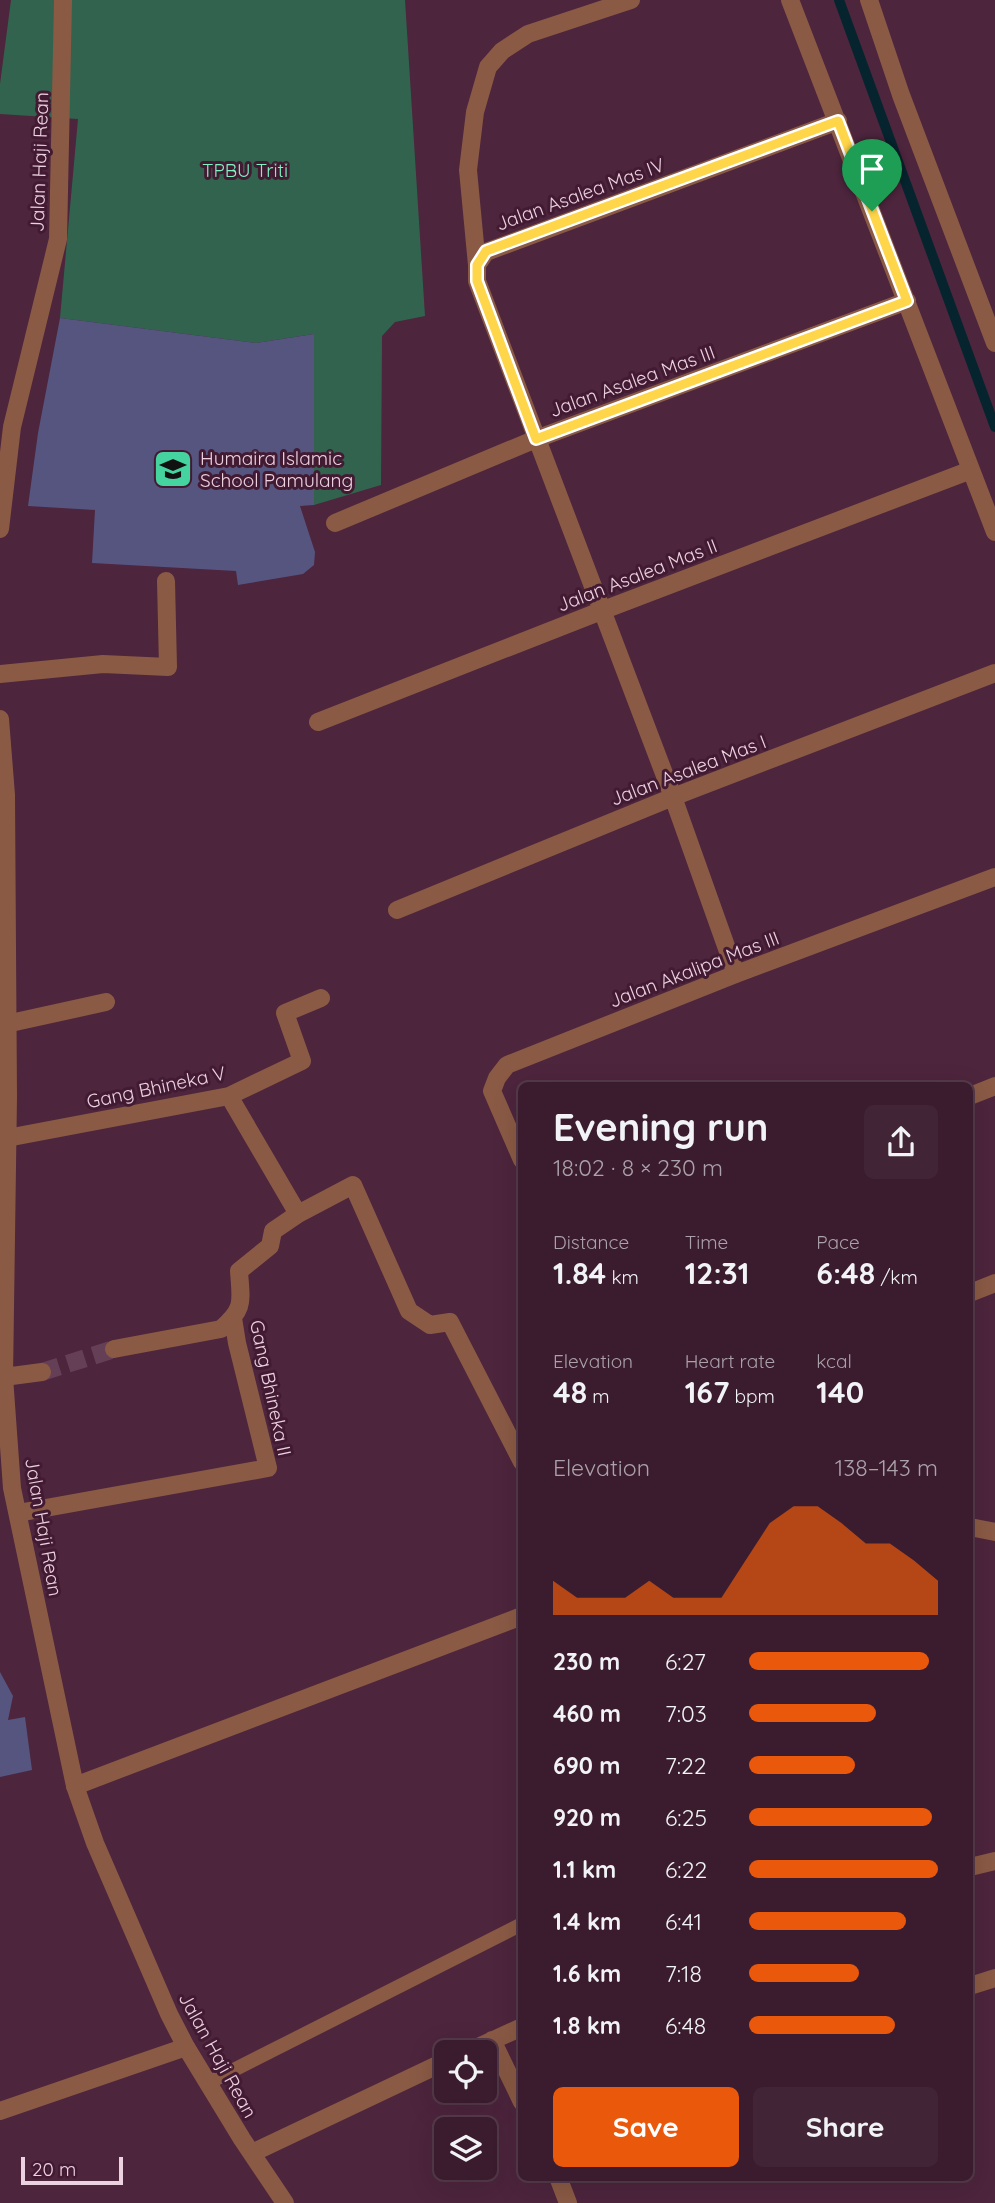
<!DOCTYPE html>
<meta charset="utf-8">
<style>
:root{--surface:#3a1c2e;--page:#412536;--text:#f1f3f6;--muted:#aba1aa;--line:#543a4a;--accent:#ea580c}
body{margin:0;font-family:Quicksand,sans-serif;background:var(--page);color:var(--text);height:100vh;display:flex;flex-direction:column;font-size:26px;white-space:nowrap}
*{box-sizing:border-box;margin:0}
p{font-size:23px;color:var(--muted)}
.icon{flex:none;width:38px;height:38px;fill:none;stroke:currentColor;stroke-width:2;stroke-linecap:round;stroke-linejoin:round}
.map{position:relative;flex:1;overflow:hidden}
.sheet{position:absolute;left:518px;top:1082px;width:455px;height:1099px;display:flex;flex-direction:column;background:var(--surface);border-radius:10px;box-shadow:0 7px 28px #0002,0 0 0 2px var(--line)}
.sheet>*{flex:none}
.tools{position:absolute;left:434px;top:2040px;display:grid;gap:14px}
.tools a{display:grid;place-items:center;width:63px;height:63px;border-radius:10px;background:var(--surface);box-shadow:0 7px 28px #0002,0 0 0 2px var(--line);font-size:35px}
.scale{position:absolute;left:21px;bottom:18px;width:102px;box-sizing:border-box;padding-left:7px;border:4px solid #ecd1e0;border-top:0;font-size:19px;line-height:24px;white-space:nowrap;color:#ecd1e0;-webkit-text-stroke:5px #421b33;paint-order:stroke}
.pin{position:absolute;display:grid;place-items:center;width:60px;height:60px;color:#fff;margin:-72px -30px;border-radius:50% 50% 50% 0;rotate:-45deg;box-shadow:0 0 7px #0007}
.pin .icon{rotate:45deg}
.round{display:grid;place-items:center;flex:none;width:74px;height:74px;border-radius:10px;background:var(--page)}
.headline{display:flex;align-items:center;justify-content:space-between;height:119px;padding:0 35px}
h1{font-size:38px;font-weight:700;line-height:52px}
.metrics{display:grid;grid-template-columns:repeat(3,1fr);gap:10px;height:119px;padding:7px 35px}
.metrics div{display:grid;align-content:center}
.metrics b{font-size:30px;font-weight:700}
.metrics small{font-size:19px;font-weight:400}
.metrics p{font-size:19px}
.chart{height:196px;padding:14px 35px}
.chart p{display:flex;justify-content:space-between}
.chart svg{width:100%;height:126px;margin-top:7px;fill:var(--accent);opacity:.7}
.cta{display:flex;gap:14px;margin-top:auto;padding:14px 35px}
.cta a{flex:1;height:80px;border-radius:10px;background:var(--accent);color:#fff;font-size:28px;font-weight:700;line-height:80px;text-align:center}
.cta a+a{background:var(--page);color:var(--text)}
ul{padding:0 35px;list-style:none;font-size:23px}
li{display:grid;grid-template-columns:112px 84px 1fr;align-items:center;height:52px}
li i{height:18px;border-radius:9px;background:var(--accent)}
.map>svg:first-child{display:block}
</style>
<div class="map">
<svg width="995" height="2203" viewBox="0 0 995 2203">
<rect width="100%" height="100%" fill="#4d253d"/>
<path fill="#32634e" d="M 11,0 L 405,0 L 425,316 L 395,322 L 382,336 L 381,485 L 314,505 L 314,334 L 256,343 L 60,318 L 78,119 L 0,114 L 0,84 Z"/>
<g fill="none" stroke-linecap="round" stroke-linejoin="round">
<path stroke="#06242e" stroke-width="10" d="M 839,0 L 995,427"/>
</g>
<path fill="#555580" d="M 60,318 L 256,343 L 314,334 L 314,505 L 300,506 L 315,552 L 314,565 L 303,574 L 238,585 L 236,571 L 92,563 L 95,510 L 28,506 L 38,433 Z
M 0,1672 L 13,1696 L 8,1720 L 25,1717 L 32,1770 L 0,1777 Z"/>
<g fill="none" stroke-linecap="round" stroke-linejoin="round">
<path stroke="#653f55" stroke-width="18" stroke-dasharray="18 9" stroke-linecap="butt" d="M 42,1372 L 114,1349"/>
<path stroke="#8a5a45" stroke-width="14" d="M 208,2083 L 522,1924"/>
<path stroke="#8a5a45" stroke-width="18" d="M 790,0 L 995,532
M 869,0 L 901,95 L 995,343
M 477,265 L 468,170 L 475,112 L 488,67 L 502,51 L 528,34 L 631,0
M 335,523 L 536,439 L 907,301
M 0,674 L 103,664 L 168,667 L 166,581
M 318,722 L 601,611 L 971,470
M 397,910 L 673,797 L 995,673
M 736,974 L 673,797 L 477,281 L 477,265 L 486,252 L 838,121
M 6,1024 L 106,1002
M 229,1096 L 298,1214
M 970,1096 L 995,1086
M 7,1138 L 229,1096 L 302,1061 L 285,1013 L 321,998
M 522,1160 L 492,1091 L 497,1078 L 507,1065 L 736,974 L 995,877
M 970,1293 L 995,1283
M 114,1349 L 221,1329 C 245,1308 241,1302 239,1271 L 270,1246 L 273,1231 L 298,1214 L 353,1185 L 409,1311 L 430,1325 L 450,1322 L 522,1462
M 4,1377 L 42,1372
M 18,1513 L 268,1468 L 237,1343 L 233,1318
M 970,1527 L 995,1532
M 75,1786 L 522,1616
M 970,1867 L 995,1861
M 970,1986 L 995,1978
M 492,2040 L 522,2102
M 465,2053 L 522,2027
M 0,2111 L 186,2047
M 252,2153 L 446,2061
M 558,2177 L 568,2203"/>
<path stroke="#8a5a45" stroke-width="18" d="M 0,529 L 12,427 L 58,239 L 63,0
M 0,719 L 6,795 L 8,1097 L 4,1377 L 12,1488 L 75,1786 L 95,1843 L 169,2014 L 186,2047 L 242,2139 L 285,2203"/>
</g>
<g fill="none" stroke-linecap="round" stroke-linejoin="round">
<g stroke="#fff" stroke-width="14">
<path id="route" d="M 838,121 L 907,301 L 536,439 L 477,281 L 477,265 L 486,251 Z"/>
</g>
<use href="#route" stroke="#ffd54a" stroke-width="9"/>
</g>
<defs>
<g id="school-square" transform="scale(2.0125)"><rect x="-9" y="-9" width="18" height="18" rx="4" fill="#45d49f" stroke="#421b33"/><path d="M0-5L7-2L0 1L-7-2ZM-4 1L0 2.5L4 1V4Q0 6-4 4Z" fill="#111"/></g>
</defs>
<g fill-rule="evenodd">
<use href="#school-square" x="173" y="469"/>
</g>
<g text-anchor="middle" stroke-width="6" stroke-linejoin="round" paint-order="stroke">
<g font-size="19" fill="#ecd1e0" stroke="#421b33">
<text transform="translate(39 162) rotate(-88)" y="7">Jalan Haji Rean</text>
<text transform="translate(580 194) rotate(-20)" y="7">Jalan Asalea Mas IV</text>
<text transform="translate(632 381) rotate(-20)" y="7">Jalan Asalea Mas III</text>
<text transform="translate(637 575) rotate(-21)" y="7">Jalan Asalea Mas II</text>
<text transform="translate(688 770) rotate(-21)" y="7">Jalan Asalea Mas I</text>
<text transform="translate(694 969) rotate(-21)" y="7">Jalan Akalipa Mas III</text>
<text transform="translate(156 1087) rotate(-12)" y="7">Gang Bhineka V</text>
<text transform="translate(271 1388) rotate(78)" y="7">Gang Bhineka II</text>
<text transform="translate(44 1527) rotate(80)" y="7">Jalan Haji Rean</text>
<text transform="translate(218 2055) rotate(61)" y="7">Jalan Haji Rean</text>
</g>
<g font-size="19" fill="#7ef2c1" stroke="#421b33">
<text x="245" y="177">TPBU Triti</text>
</g>
<g font-size="19" fill="#ecd1e0" stroke="#421b33" text-anchor="start">
<text x="200" y="465">Humaira Islamic<tspan x="200" dy="22">School Pamulang</tspan></text>
</g>
</g>
</svg>
<div class="tools">
<a><svg class="icon" aria-label="locate" viewBox="0 0 24 24"><circle cx="12" cy="12" r="6"/><path d="M12 2v4M12 18v4M2 12h4M18 12h4"/></svg></a>
<a><svg class="icon" aria-label="layers" viewBox="0 0 24 24"><path d="M12 4l9 5-9 5-9-5zM3 14l9 5 9-5"/></svg></a>
</div>
<div class="scale">20 m</div>
<div class="pin" style="left:872px;top:211px;background:#1e9e55"><svg class="icon" aria-label="arrive" viewBox="0 0 24 24"><path d="M6 21V4h12l-3 4 3 4H6"/></svg></div>
<section class="sheet">
<div class="headline"><div><h1>Evening run</h1><p>18:02 · 8 × 230 m</p></div><a class="round"><svg class="icon" aria-label="share" viewBox="0 0 24 24"><path d="M12 15V3M7 8l5-5 5 5M5 13v7h14v-7"/></svg></a></div>
<div class="metrics">
<div><p>Distance</p><b>1.84<small> km</small></b></div>
<div><p>Time</p><b>12:31</b></div>
<div><p>Pace</p><b>6:48<small> /km</small></b></div>
</div>
<div class="metrics">
<div><p>Elevation</p><b>48<small> m</small></b></div>
<div><p>Heart rate</p><b>167<small> bpm</small></b></div>
<div><p>kcal</p><b>140</b></div>
</div>
<div class="chart"><p><span>Elevation</span>138–143 m</p>
<svg viewBox="0 0 160 44" preserveAspectRatio="none"><path d="M0 44V32L10 38L20 38L30 38L40 32L50 38L60 38L70 38L80 25L90 12L100 6L110 6L120 12L130 19L140 19L150 25L160 32V44z"/></svg>
</div>
<ul>
<li><b>230 m</b>6:27<i style="width:95%"></i></li>
<li><b>460 m</b>7:03<i style="width:67%"></i></li>
<li><b>690 m</b>7:22<i style="width:56%"></i></li>
<li><b>920 m</b>6:25<i style="width:97%"></i></li>
<li><b>1.1 km</b>6:22<i style="width:100%"></i></li>
<li><b>1.4 km</b>6:41<i style="width:83%"></i></li>
<li><b>1.6 km</b>7:18<i style="width:58%"></i></li>
<li><b>1.8 km</b>6:48<i style="width:77%"></i></li>
</ul>
<div class="cta"><a>Save</a><a>Share</a></div>
</section>
</div>
